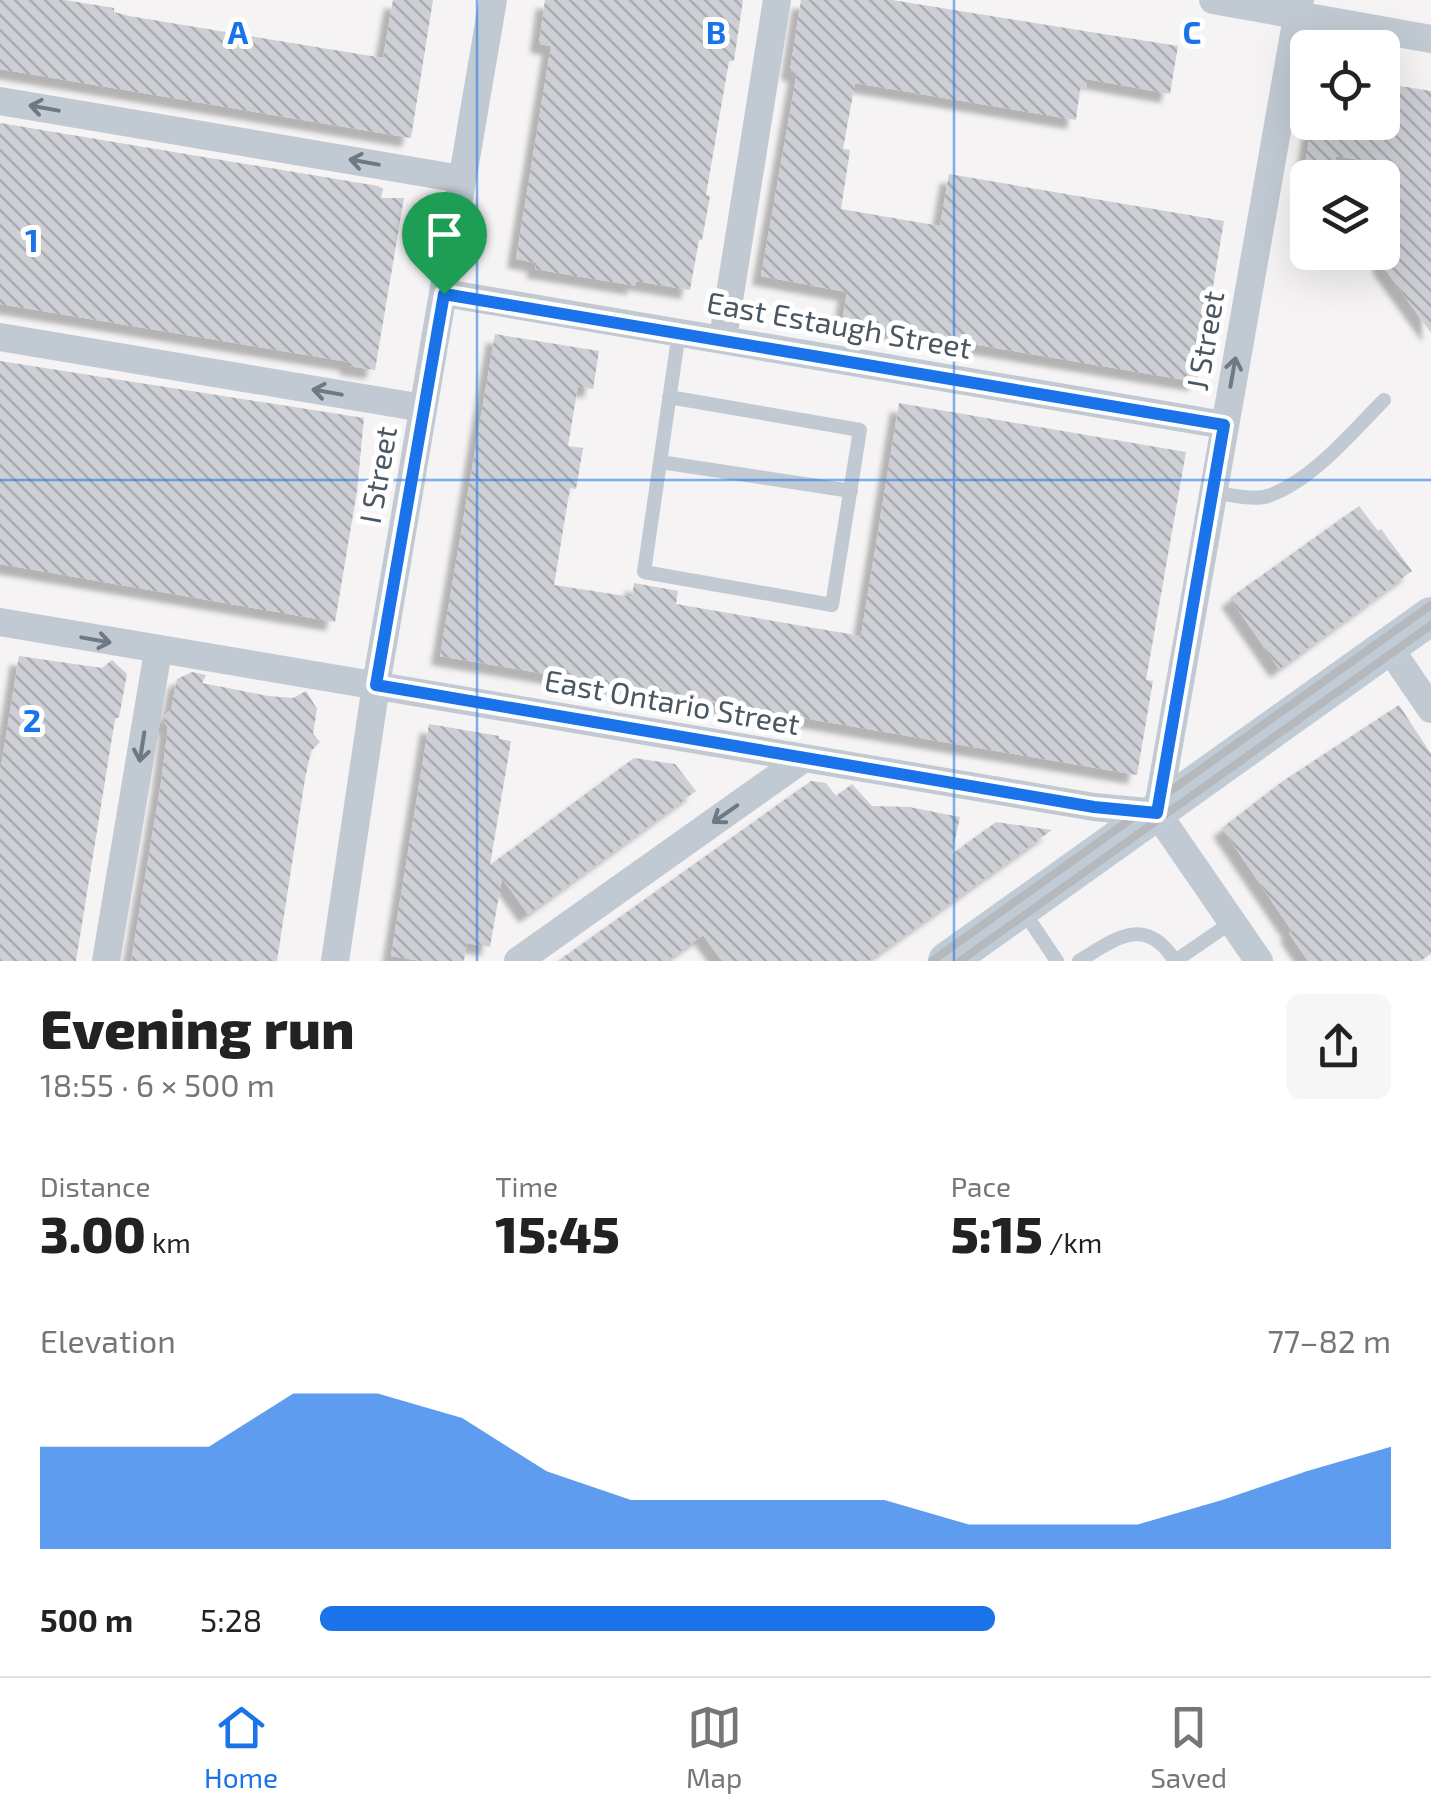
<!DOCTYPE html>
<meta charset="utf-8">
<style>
:root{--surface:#fff;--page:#f6f6f6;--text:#222;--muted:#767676;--line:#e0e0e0;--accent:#1a73e8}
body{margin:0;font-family:"Exo 2",sans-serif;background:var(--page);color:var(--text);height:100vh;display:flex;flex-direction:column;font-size:38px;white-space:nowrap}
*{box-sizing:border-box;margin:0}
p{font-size:32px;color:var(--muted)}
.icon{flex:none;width:55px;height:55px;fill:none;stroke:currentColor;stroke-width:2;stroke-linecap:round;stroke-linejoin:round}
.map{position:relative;height:961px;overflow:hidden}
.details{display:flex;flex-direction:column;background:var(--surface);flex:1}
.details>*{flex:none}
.controls{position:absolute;left:1290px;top:30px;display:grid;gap:20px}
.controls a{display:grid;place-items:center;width:110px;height:110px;border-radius:15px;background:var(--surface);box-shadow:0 10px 40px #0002;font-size:50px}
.pin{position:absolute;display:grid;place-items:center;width:85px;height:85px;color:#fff;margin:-102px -42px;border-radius:50% 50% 50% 0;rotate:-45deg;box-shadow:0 0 10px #0007}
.pin .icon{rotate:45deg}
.round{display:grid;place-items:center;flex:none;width:105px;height:105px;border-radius:15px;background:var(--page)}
.head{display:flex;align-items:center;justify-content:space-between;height:170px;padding:0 40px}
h1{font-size:55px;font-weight:800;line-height:75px}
.figures{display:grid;grid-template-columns:repeat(3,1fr);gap:15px;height:170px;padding:10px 40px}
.figures div{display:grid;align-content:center}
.figures b{font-size:50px;font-weight:800}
.figures small{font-size:28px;font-weight:400}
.figures p{font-size:28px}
.chart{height:280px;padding:20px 40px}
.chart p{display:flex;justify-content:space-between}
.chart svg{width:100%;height:180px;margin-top:10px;fill:var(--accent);opacity:.7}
ul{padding:0 40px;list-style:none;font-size:32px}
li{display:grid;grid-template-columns:160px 120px 1fr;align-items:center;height:75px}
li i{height:25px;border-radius:12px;background:var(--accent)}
.dock{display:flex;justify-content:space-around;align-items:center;height:140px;border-top:2px solid var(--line);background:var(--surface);font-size:28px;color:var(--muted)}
.dock a{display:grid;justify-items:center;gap:5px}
.dock .current{color:var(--accent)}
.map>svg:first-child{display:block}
</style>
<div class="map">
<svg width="1431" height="961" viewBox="0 0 1431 961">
<defs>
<pattern id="building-back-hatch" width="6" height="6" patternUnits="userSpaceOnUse" patternTransform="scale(2.5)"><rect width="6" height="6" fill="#cdcfd5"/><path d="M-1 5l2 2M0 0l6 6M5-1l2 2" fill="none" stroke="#a8abb0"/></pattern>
<filter id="shadow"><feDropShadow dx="-9" dy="9" stdDeviation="2.5" flood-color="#0004"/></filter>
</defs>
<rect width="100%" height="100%" fill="#f5f3f3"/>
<path fill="url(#building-back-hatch)" filter="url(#shadow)" d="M 0,0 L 65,0 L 114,8 L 114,12 L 129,16 L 383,58 L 393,0 L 433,0 L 411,138 L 0,69 Z
M 545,0 L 743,0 L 734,61 L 729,61 L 706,195 L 710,196 L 702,240 L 699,240 L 690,290 L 636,281 L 636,286 L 535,269 L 537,263 L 516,259 L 551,46 L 539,44 Z
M 801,0 L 892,0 L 1178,46 L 1170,94 L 1087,79 L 1086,89 L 1080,89 L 1076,120 L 855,83 L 843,149 L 850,150 L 841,209 L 940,226 L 949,174 L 1224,221 L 1197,382 L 842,322 L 847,292 L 761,276 L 797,73 L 790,71 Z
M 1382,83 L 1431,91 L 1431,333 L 1382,265 L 1382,230 L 1393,165 L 1336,156 L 1332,178 L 1303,178 L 1312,122 L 1382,122 Z
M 0,123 L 378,186 L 383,189 L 381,198 L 404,198 L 375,370 L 349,366 L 349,362 L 0,304 Z
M 495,334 L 599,351 L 593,389 L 578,386 L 568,446 L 583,448 L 576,489 L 570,488 L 554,585 L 632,597 L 634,583 L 678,591 L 676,604 L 861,636 L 899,403 L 1186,452 L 1146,680 L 1153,681 L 1137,775 L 440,656 Z
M 0,361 L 364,418 L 357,491 L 335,622 L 0,564 Z
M 1359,506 L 1378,531 L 1381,529 L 1412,571 L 1279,669 L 1230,598 Z
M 19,656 L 102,668 L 112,660 L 127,674 L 119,717 L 115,719 L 76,961 L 0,961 L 0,773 Z
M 192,672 L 206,675 L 202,683 L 268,696 L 293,698 L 306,691 L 317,709 L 313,734 L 320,742 L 311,751 L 305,779 L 277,961 L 131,961 L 161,783 L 168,727 L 164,722 L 165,715 L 171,710 L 177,679 Z
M 1399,705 L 1431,754 L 1431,954 L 1420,961 L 1308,961 L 1289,933 L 1292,931 L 1222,828 L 1283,781 Z
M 429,724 L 499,736 L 499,739 L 511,741 L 490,865 L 634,758 L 675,764 L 696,791 L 528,914 L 502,878 L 490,947 L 467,943 L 464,961 L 421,961 L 391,956 Z
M 811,781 L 826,783 L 836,796 L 852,784 L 872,806 L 909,807 L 960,817 L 952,854 L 996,822 L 1052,830 L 868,961 L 722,961 L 703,935 L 666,961 L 558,961 Z"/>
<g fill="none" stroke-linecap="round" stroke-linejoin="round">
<path stroke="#c1cad2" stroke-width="14" d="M 669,397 L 860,430 L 832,605 L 644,572 L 679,332
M 660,462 L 851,491
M 1213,493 C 1229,494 1253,501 1268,496 C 1313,480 1351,433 1384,400
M 1022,909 L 1057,961
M 1079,961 C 1114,940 1145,913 1175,961 L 1232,922"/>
<path stroke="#c1cad2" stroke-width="28" d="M 1213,0 L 1431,39
M 0,101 L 461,179
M 444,293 L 1224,425
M 0,337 L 423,408
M 723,338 L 777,0
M 0,622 L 1094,807 L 1157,813
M 1388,646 L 1431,709
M 1157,813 L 1300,0
M 1157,813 L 1259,961
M 106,961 L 158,651
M 335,961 L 376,685 L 493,0
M 518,961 L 804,758"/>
<path stroke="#c1cbd6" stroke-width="38" d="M 947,961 L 1431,616"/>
<path stroke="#b5b8bd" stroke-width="8" d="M 932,961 L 1431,605
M 960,961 L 1431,625"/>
</g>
<defs><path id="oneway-shaft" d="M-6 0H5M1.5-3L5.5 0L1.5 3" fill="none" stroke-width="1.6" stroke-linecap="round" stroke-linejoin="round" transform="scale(2.5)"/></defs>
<g stroke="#6e7983">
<use href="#oneway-shaft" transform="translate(44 108) rotate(-170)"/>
<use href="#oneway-shaft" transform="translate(364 162) rotate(-170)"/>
<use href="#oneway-shaft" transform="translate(1233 372) rotate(-80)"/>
<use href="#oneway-shaft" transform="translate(327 392) rotate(-170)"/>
<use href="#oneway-shaft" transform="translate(96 640) rotate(10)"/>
<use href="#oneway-shaft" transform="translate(142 747) rotate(99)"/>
<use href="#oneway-shaft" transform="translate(725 814) rotate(145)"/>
</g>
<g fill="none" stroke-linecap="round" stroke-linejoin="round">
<g stroke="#fff" stroke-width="20">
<path id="route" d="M 444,294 L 1224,425 L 1157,813 L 1094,807 L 376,685 Z"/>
</g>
<use href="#route" stroke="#1a73e8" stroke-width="12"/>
</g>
<path fill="none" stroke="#1a73e8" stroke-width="2.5" stroke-opacity="0.55" d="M 477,0 L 477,961M 954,0 L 954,961M 0,480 L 1431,480"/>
<g text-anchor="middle" stroke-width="10" stroke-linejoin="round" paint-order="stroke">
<g font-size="30" fill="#4a5661" stroke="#fff">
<text transform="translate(839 326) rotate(10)" y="10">East Estaugh Street</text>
<text transform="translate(1206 341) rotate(-80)" y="10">J Street</text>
<text transform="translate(379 475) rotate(-80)" y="10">I Street</text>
<text transform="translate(672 703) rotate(10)" y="10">East Ontario Street</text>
</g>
</g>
<g font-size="32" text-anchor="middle" font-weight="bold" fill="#1a73e8" stroke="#fff" stroke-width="10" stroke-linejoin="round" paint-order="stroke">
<text x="238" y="44">A</text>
<text x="716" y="44">B</text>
<text x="1192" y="44">C</text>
<text x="32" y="252">1</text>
<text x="32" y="732">2</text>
</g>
</svg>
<div class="controls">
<a><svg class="icon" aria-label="locate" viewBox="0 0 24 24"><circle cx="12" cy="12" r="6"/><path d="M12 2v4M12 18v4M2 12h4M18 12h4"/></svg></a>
<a><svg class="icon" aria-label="layers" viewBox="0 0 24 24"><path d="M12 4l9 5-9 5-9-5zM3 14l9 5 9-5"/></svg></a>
</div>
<div class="pin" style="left:444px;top:294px;background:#1e9e55"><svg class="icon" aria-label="arrive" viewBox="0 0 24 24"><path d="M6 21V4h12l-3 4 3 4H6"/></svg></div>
</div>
<section class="details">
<div class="head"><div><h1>Evening run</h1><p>18:55 · 6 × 500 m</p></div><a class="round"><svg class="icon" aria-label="share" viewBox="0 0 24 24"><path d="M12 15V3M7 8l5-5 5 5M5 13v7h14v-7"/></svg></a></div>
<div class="figures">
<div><p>Distance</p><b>3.00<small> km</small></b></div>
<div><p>Time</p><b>15:45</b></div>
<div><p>Pace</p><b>5:15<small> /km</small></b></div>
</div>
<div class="chart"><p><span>Elevation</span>77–82 m</p>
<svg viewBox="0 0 160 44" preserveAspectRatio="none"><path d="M0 44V19L10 19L20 19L30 6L40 6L50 12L60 25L70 32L80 32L90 32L100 32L110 38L120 38L130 38L140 32L150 25L160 19V44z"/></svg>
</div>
<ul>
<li><b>500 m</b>5:28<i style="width:63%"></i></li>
</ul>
</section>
<nav class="dock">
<a class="current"><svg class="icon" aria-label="home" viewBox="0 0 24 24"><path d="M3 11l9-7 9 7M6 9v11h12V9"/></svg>Home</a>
<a><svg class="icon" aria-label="map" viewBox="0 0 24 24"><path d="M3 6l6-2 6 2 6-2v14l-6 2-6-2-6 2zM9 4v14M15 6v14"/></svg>Map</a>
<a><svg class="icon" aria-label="saved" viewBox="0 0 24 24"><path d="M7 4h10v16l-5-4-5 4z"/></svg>Saved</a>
</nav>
